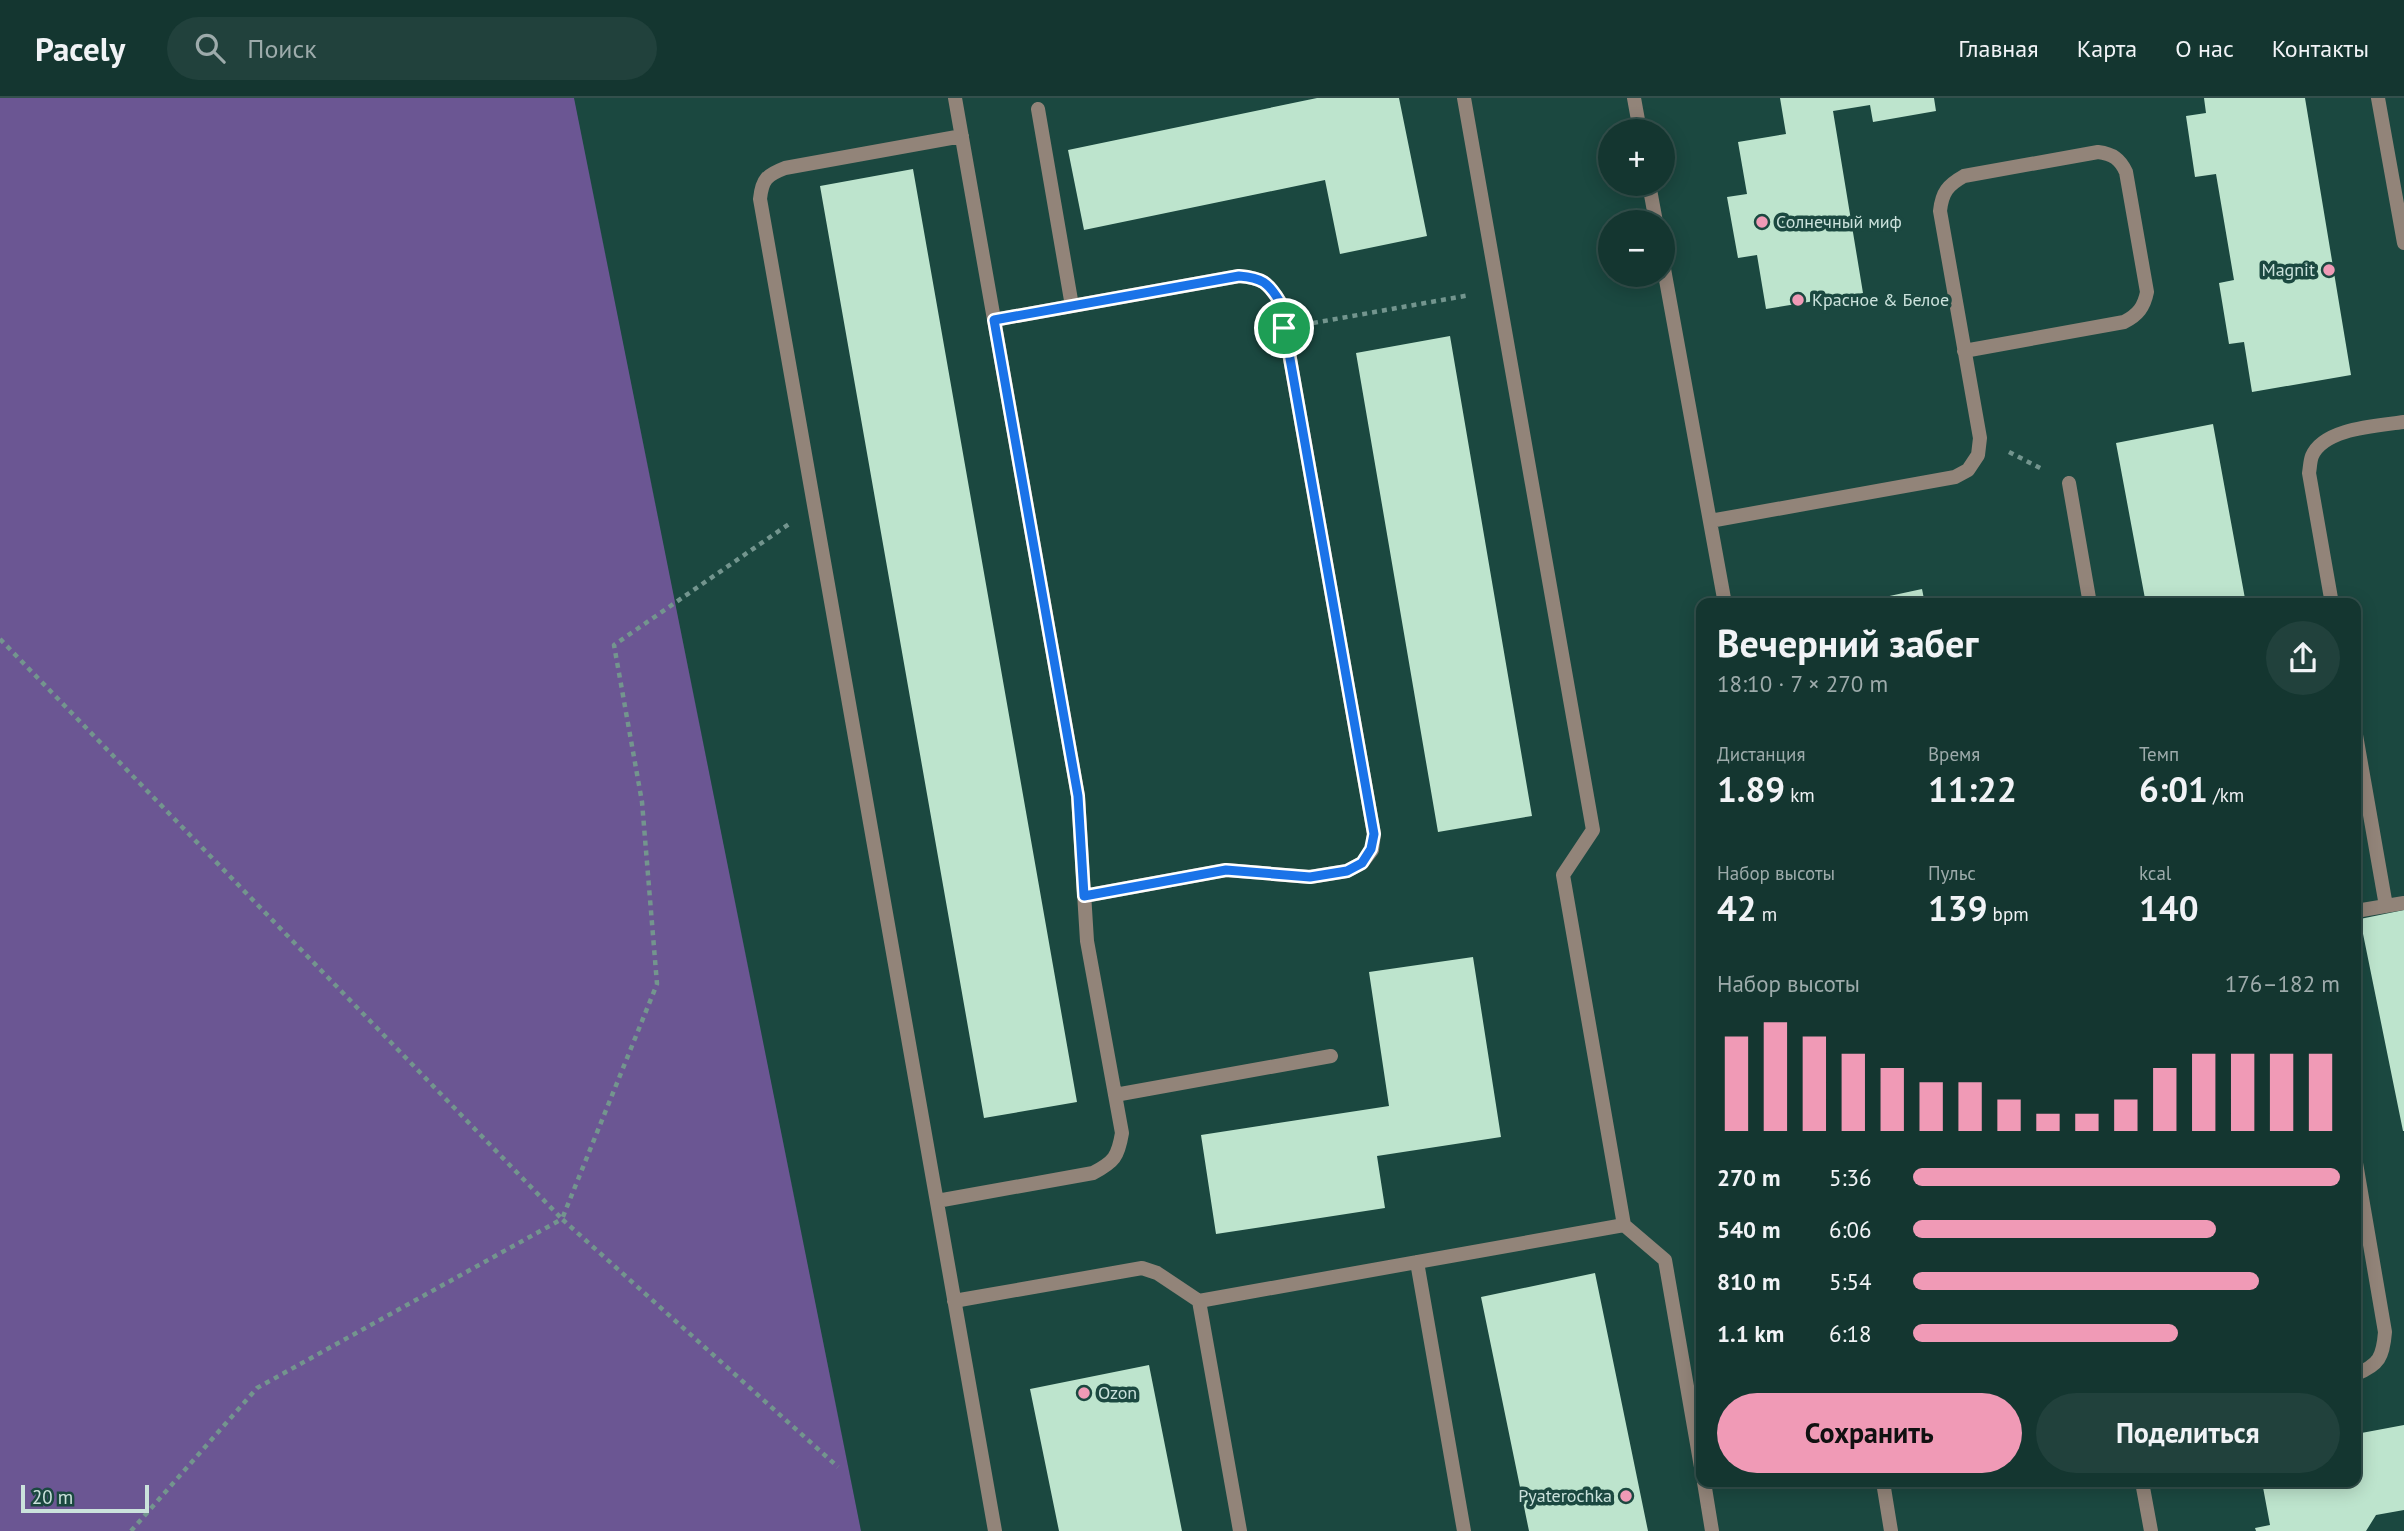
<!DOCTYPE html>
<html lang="ru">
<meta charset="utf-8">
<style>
:root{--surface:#143630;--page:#21413c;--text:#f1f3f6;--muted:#9dabab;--line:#33504c;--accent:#f09ab6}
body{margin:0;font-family:"PT Sans",sans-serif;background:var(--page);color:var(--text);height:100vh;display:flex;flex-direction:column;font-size:26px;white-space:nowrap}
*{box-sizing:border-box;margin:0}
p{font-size:23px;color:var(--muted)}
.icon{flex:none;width:38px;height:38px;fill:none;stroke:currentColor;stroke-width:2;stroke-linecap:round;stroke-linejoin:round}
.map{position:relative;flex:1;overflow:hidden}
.sheet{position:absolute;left:1696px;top:500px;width:665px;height:889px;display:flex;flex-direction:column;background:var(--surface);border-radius:14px;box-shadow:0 4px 18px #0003,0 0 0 2px var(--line)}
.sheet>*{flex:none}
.buttons{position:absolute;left:1598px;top:21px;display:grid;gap:14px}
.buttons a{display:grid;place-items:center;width:77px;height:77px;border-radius:50%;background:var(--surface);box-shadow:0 4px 18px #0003,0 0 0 2px var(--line);font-size:35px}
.scale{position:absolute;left:21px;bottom:18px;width:128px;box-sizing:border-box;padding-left:7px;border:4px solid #cbe2dc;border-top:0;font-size:19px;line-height:24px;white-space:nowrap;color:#cbe2dc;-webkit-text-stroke:5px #1b4840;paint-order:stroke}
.pin{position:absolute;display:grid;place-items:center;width:60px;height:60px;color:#fff;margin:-30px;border:4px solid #fff;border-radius:50%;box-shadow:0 2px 7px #0007}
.round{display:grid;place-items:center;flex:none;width:74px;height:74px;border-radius:37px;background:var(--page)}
.overview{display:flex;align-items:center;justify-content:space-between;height:119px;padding:0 21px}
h1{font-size:38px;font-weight:700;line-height:52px}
.stats{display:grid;grid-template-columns:repeat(3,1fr);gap:10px;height:119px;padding:7px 21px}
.stats div{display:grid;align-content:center}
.stats b{font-size:35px;font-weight:700}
.stats small{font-size:19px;font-weight:400}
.stats p{font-size:19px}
.chart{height:196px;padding:14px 21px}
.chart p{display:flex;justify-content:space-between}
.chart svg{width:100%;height:126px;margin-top:7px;stroke:var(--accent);stroke-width:6}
.button{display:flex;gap:14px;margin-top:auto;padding:14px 21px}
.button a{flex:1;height:80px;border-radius:42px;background:var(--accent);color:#111;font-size:28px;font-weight:700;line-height:80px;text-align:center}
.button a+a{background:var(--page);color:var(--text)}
ul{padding:0 21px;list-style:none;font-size:23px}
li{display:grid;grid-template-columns:112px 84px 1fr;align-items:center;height:52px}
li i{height:18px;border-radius:9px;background:var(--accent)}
header{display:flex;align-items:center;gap:42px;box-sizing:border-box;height:98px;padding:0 35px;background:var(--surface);border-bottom:2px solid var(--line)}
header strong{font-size:33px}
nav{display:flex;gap:38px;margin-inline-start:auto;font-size:24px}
.search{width:490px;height:63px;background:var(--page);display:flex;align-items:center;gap:18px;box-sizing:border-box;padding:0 24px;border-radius:38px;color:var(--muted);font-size:26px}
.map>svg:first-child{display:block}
</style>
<header>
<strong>Pacely</strong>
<div class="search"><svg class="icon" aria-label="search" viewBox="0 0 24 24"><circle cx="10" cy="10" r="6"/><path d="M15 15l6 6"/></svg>Поиск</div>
<nav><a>Главная</a><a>Карта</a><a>О нас</a><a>Контакты</a></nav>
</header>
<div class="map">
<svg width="2404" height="1433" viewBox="0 0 2404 1433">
<rect width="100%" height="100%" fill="#1b4840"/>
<path fill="#6b5693" d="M 0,0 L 574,0 L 861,1433 L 0,1433 Z"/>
<path fill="#bde4cd" d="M 1317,0 L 1399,0 L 1427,138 L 1340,156 L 1325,82 L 1084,132 L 1068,52 Z
M 1780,0 L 1934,0 L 1936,13 L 1873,24 L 1870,7 L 1833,13 L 1863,195 L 1766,211 L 1757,157 L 1738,160 L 1727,99 L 1747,96 L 1738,44 L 1786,36 Z
M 2204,0 L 2305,0 L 2351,277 L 2252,294 L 2244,244 L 2229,246 L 2219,185 L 2234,182 L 2216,76 L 2195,79 L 2186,18 L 2206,15 Z
M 913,71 L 1077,1004 L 984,1020 L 820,88 Z
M 1450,238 L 1532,718 L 1438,734 L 1356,255 Z
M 2213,326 L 2246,506 L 2146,506 L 2116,345 Z
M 1922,491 L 1925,506 L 1857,506 L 1857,505 Z
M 2404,812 L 2404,1033 L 2403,1033 L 2360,821 Z
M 1473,859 L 1501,1039 L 1377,1058 L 1385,1110 L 1216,1136 L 1201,1037 L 1389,1008 L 1369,874 Z
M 1595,1175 L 1648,1433 L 1529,1433 L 1481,1199 Z
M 1149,1267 L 1182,1433 L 1059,1433 L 1030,1291 Z
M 2404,1327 L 2404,1412 L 2376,1417 L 2366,1433 L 2256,1433 L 2255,1430 L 2270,1427 L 2262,1384 L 2356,1384 L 2356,1336 Z"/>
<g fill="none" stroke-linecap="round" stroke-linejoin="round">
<path stroke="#73958e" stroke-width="4.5" stroke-dasharray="5 5" stroke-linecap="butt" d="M 1313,225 L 1470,197
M 2009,354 L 2044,372
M 0,541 L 562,1121 L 657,886 L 642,704 L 614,547 L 789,426
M 131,1433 L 257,1290 L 562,1121 L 838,1369"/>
<path stroke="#928479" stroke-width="14" d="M 1464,0 L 1593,732 L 1563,777 L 1624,1127 L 1665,1162 L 1701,1369
M 1634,0 L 1640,33
M 2378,0 L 2404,145
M 1038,11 L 1072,208
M 962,38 L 785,70 C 767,77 762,81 760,101 L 995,1433
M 1649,86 L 1656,124
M 1662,160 L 1725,506
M 994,222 L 1239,178 C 1262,180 1268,184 1280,204 L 1374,736 L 1372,752 L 1362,765 L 1347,773 L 1310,779 L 1226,772 L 1084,798
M 2069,385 L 2090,506
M 1710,423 L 1955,379 L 1968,372 L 1978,357 L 1980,340 L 1940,113 C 1942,94 1948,87 1964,78 L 2098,54 C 2113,56 2120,61 2126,74 L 2147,194 C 2144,209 2138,217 2124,224 L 1964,253
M 2332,506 L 2309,375 C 2310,370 2310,363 2312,358 C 2324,330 2377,328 2404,324
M 2356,637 L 2386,808
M 2356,813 L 2404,805
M 1115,997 L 1331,958
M 2356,1065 L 2385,1234 C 2383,1259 2379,1267 2356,1276
M 937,1103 L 1093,1075 C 1114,1064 1118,1059 1122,1035 L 1087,843 L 1078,698 L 955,0
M 1417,1164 L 1464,1433
M 954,1203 L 1142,1170 L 1157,1175 L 1199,1203 L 1240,1433
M 1199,1203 L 1624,1127
M 1704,1384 L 1712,1433
M 1883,1384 L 1891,1433
M 2142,1384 L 2151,1433"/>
</g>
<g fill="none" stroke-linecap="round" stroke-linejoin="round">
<g stroke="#fff" stroke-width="14">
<path id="route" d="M 1239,178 C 1262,180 1268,184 1280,204 L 1374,736 L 1371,751 L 1362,765 L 1347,773 L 1310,779 L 1226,772 L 1084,798 L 1078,698 L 994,222 Z"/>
</g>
<use href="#route" stroke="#1a73e8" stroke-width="9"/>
</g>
<g fill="#f09ab6" stroke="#1b4840" stroke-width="2.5">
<circle cx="1762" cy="124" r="7"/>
<circle cx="2329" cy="172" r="7"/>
<circle cx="1798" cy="202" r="7"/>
<circle cx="1084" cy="1295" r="7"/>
<circle cx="1626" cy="1398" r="7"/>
</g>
<g text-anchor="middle" stroke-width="7" stroke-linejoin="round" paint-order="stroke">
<g font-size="18" fill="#cbe2dc" stroke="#1b4840" text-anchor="start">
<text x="1776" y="130">Солнечный миф</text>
<text x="2315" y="178" text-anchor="end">Magnit</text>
<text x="1812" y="208">Красное &amp; Белое</text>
<text x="1098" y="1301">Ozon</text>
<text x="1612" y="1404" text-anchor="end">Pyaterochka</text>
</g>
</g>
</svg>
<div class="buttons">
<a>+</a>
<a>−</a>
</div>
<div class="scale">20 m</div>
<div class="pin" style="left:1284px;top:230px;background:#1e9e55"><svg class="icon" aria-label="arrive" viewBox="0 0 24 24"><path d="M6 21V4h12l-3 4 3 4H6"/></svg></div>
<section class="sheet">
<div class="overview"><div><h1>Вечерний забег</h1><p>18:10 · 7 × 270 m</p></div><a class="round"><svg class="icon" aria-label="share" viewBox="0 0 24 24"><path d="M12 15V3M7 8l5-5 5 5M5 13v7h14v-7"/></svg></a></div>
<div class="stats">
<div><p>Дистанция</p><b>1.89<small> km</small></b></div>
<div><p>Время</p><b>11:22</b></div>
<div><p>Темп</p><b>6:01<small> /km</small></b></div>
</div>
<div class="stats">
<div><p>Набор высоты</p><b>42<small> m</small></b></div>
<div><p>Пульс</p><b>139<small> bpm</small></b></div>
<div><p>kcal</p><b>140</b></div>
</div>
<div class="chart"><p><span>Набор высоты</span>176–182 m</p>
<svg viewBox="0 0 160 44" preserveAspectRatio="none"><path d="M5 44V11M15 44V6M25 44V11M35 44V17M45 44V22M55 44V27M65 44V27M75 44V33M85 44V38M95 44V38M105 44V33M115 44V22M125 44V17M135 44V17M145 44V17M155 44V17"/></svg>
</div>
<ul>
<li><b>270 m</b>5:36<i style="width:100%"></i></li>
<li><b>540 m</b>6:06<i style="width:71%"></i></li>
<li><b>810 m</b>5:54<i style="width:81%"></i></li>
<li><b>1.1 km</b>6:18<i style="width:62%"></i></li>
</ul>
<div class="button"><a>Сохранить</a><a>Поделиться</a></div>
</section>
</div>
